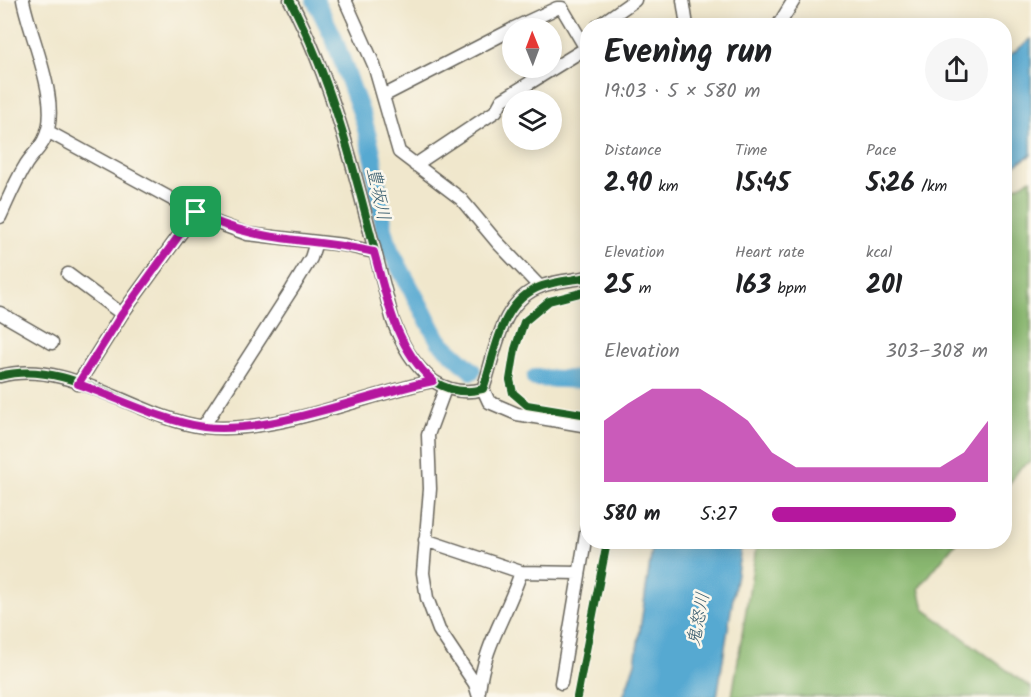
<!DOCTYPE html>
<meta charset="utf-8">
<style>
:root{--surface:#fff;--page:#f6f6f6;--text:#202124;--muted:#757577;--accent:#b5179e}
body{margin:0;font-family:Kalam,"Klee One",sans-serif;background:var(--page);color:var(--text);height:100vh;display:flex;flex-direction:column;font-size:22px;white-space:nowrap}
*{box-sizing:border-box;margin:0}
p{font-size:20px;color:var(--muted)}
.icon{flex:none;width:33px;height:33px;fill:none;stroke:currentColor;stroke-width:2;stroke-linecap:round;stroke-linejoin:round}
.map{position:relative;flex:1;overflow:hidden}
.drawer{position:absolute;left:580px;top:18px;width:432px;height:531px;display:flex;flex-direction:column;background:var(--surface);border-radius:24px;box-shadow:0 3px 15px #0003}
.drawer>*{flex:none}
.needle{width:39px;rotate:359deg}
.fabs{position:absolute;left:502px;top:18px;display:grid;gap:12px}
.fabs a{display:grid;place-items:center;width:60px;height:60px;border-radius:50%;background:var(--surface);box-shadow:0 3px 15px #0003;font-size:30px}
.pin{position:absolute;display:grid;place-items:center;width:51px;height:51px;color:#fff;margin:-26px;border-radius:12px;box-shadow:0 3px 9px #0006}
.round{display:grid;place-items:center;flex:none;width:63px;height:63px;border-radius:32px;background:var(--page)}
.summary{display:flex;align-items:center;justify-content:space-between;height:102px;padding:0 24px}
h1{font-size:33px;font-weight:700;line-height:45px}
.metrics{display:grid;grid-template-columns:repeat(3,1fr);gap:9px;height:102px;padding:6px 24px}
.metrics div{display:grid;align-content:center}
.metrics b{font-size:26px;font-weight:700}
.metrics small{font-size:16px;font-weight:400}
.metrics p{font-size:16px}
.chart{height:168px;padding:12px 24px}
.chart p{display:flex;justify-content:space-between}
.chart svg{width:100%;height:108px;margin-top:6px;fill:var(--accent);opacity:.7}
ul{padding:0 24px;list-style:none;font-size:20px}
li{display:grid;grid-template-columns:96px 72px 1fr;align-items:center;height:45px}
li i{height:15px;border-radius:8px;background:var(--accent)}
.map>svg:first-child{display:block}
</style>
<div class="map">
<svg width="1031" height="697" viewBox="0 0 1031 697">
<rect width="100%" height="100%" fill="#fbf7ec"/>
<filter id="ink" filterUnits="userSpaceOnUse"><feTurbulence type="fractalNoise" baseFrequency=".0167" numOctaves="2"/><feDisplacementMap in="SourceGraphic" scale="12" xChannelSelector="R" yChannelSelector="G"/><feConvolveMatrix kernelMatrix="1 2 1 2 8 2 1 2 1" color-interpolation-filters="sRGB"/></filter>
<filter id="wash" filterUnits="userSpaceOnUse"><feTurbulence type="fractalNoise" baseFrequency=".008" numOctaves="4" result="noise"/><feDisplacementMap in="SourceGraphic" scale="24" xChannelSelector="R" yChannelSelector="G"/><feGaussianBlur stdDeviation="1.35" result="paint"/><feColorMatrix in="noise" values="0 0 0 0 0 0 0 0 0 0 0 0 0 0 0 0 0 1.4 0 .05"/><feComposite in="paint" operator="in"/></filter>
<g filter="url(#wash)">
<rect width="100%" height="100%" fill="#f0e7cc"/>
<path fill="#89b76f" stroke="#526a46" stroke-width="1.5" d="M 1031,179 L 1031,461 L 1020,468 L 1005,490 L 1005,192 Z
M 757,542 L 956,542 L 919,588 L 924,609 L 1031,688 L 1031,697 L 732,697 Z"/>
<path fill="#56a9d1" stroke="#396276" stroke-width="1.5" d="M 1031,39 L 1031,155 L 1005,171 L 1005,59 Z
M 653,542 L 742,542 L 717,697 L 623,697 L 635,663 Z"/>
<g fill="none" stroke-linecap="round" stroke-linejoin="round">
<path stroke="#56a9d1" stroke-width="18" d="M 315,0 L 333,36 L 363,118 L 372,152 L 384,229 L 390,250 L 439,341 L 472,371
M 535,378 L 588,380"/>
</g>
</g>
<g filter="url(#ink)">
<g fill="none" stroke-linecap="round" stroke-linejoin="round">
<g stroke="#66635a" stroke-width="15">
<path id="street" d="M 290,0 C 342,99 364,213 393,321 C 402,345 413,364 433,381
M 345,0 L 374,65 L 399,152 L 461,199 L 497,242 L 540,287
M 683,0 L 687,26
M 598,26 L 635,0
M 778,26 L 794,0
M 514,28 L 557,8 L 562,8 L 585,47
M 383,96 L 513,29
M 47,131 L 212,221 L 247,234 L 344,245 L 374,252
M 415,165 L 496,111 L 502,100 L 583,50 L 588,42
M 0,217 C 8,200 15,182 25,166 C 30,157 39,150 44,140 C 63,104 30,38 23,0
M 68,274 L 122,314 L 78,384
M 0,313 L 52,343
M 122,314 L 196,212
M 0,376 C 69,357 137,419 205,427 C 274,435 364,395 433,381 C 449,391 465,394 483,389 C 496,353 499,301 542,286 C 556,281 573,280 588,277
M 445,389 L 428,435 L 430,489 L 423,573 L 427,598 L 439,630 L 475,684 L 479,697
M 483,389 L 489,402 L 517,414 L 588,426
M 203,427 L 292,289 L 311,258 L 316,242
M 425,540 L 521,572 L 578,573
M 561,683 L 588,522
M 479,691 C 484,645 507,615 521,572"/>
</g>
<use href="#street" stroke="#fff" stroke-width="12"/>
<g stroke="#fbf7ec" stroke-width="11">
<path id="cycleway" d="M 290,0 C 342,99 364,213 393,321 C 402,345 413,364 433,381
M 588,291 L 549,301 L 524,322 L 515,349 L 510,380 L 513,393 L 527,405 L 588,415
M 0,376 C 69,357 137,419 205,427 C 274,435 364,395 433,381 C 449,391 465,394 483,389 C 496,353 499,301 542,286 C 556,281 573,280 588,277
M 577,697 L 607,542"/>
</g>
<use href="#cycleway" stroke="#1b5e20" stroke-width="8"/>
</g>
</g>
<g fill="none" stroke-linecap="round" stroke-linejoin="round" filter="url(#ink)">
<g stroke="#fff" stroke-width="12">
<path id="route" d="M 196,212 C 253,244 312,237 374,252 C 387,299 395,347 433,381 C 367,394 269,435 204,427 C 166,422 115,397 78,384 L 122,314 Z"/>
</g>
<use href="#route" stroke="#b5179e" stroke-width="8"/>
</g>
<g text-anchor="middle" stroke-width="5" stroke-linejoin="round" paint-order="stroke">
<g font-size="18" font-style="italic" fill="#365b6d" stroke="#fbf7ec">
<text transform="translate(379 194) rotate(78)" y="6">豊坂川</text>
<text transform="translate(698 619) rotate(-79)" y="6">鬼怒川</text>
</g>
</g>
</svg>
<div class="fabs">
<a><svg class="needle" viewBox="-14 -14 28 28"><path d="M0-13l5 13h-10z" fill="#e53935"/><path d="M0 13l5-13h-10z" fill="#757577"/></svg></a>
<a><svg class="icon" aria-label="layers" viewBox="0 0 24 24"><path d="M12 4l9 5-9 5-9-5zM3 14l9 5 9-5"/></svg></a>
</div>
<div class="pin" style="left:196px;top:212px;background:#1e9e55"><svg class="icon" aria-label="arrive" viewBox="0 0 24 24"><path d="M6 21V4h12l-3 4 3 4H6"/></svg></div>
<section class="drawer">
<div class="summary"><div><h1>Evening run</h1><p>19:03 · 5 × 580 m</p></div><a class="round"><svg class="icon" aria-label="share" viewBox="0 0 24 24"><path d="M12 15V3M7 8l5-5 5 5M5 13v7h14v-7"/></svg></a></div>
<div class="metrics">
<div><p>Distance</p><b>2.90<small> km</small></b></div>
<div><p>Time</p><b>15:45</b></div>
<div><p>Pace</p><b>5:26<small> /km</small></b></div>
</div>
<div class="metrics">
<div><p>Elevation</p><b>25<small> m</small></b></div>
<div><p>Heart rate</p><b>163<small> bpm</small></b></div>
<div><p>kcal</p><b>201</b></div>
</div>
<div class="chart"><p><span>Elevation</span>303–308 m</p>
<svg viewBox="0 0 160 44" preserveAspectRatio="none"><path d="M0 44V19L10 12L20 6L30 6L40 6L50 12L60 19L70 32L80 38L90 38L100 38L110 38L120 38L130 38L140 38L150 32L160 19V44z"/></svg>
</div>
<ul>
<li><b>580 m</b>5:27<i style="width:85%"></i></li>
</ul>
</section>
</div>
